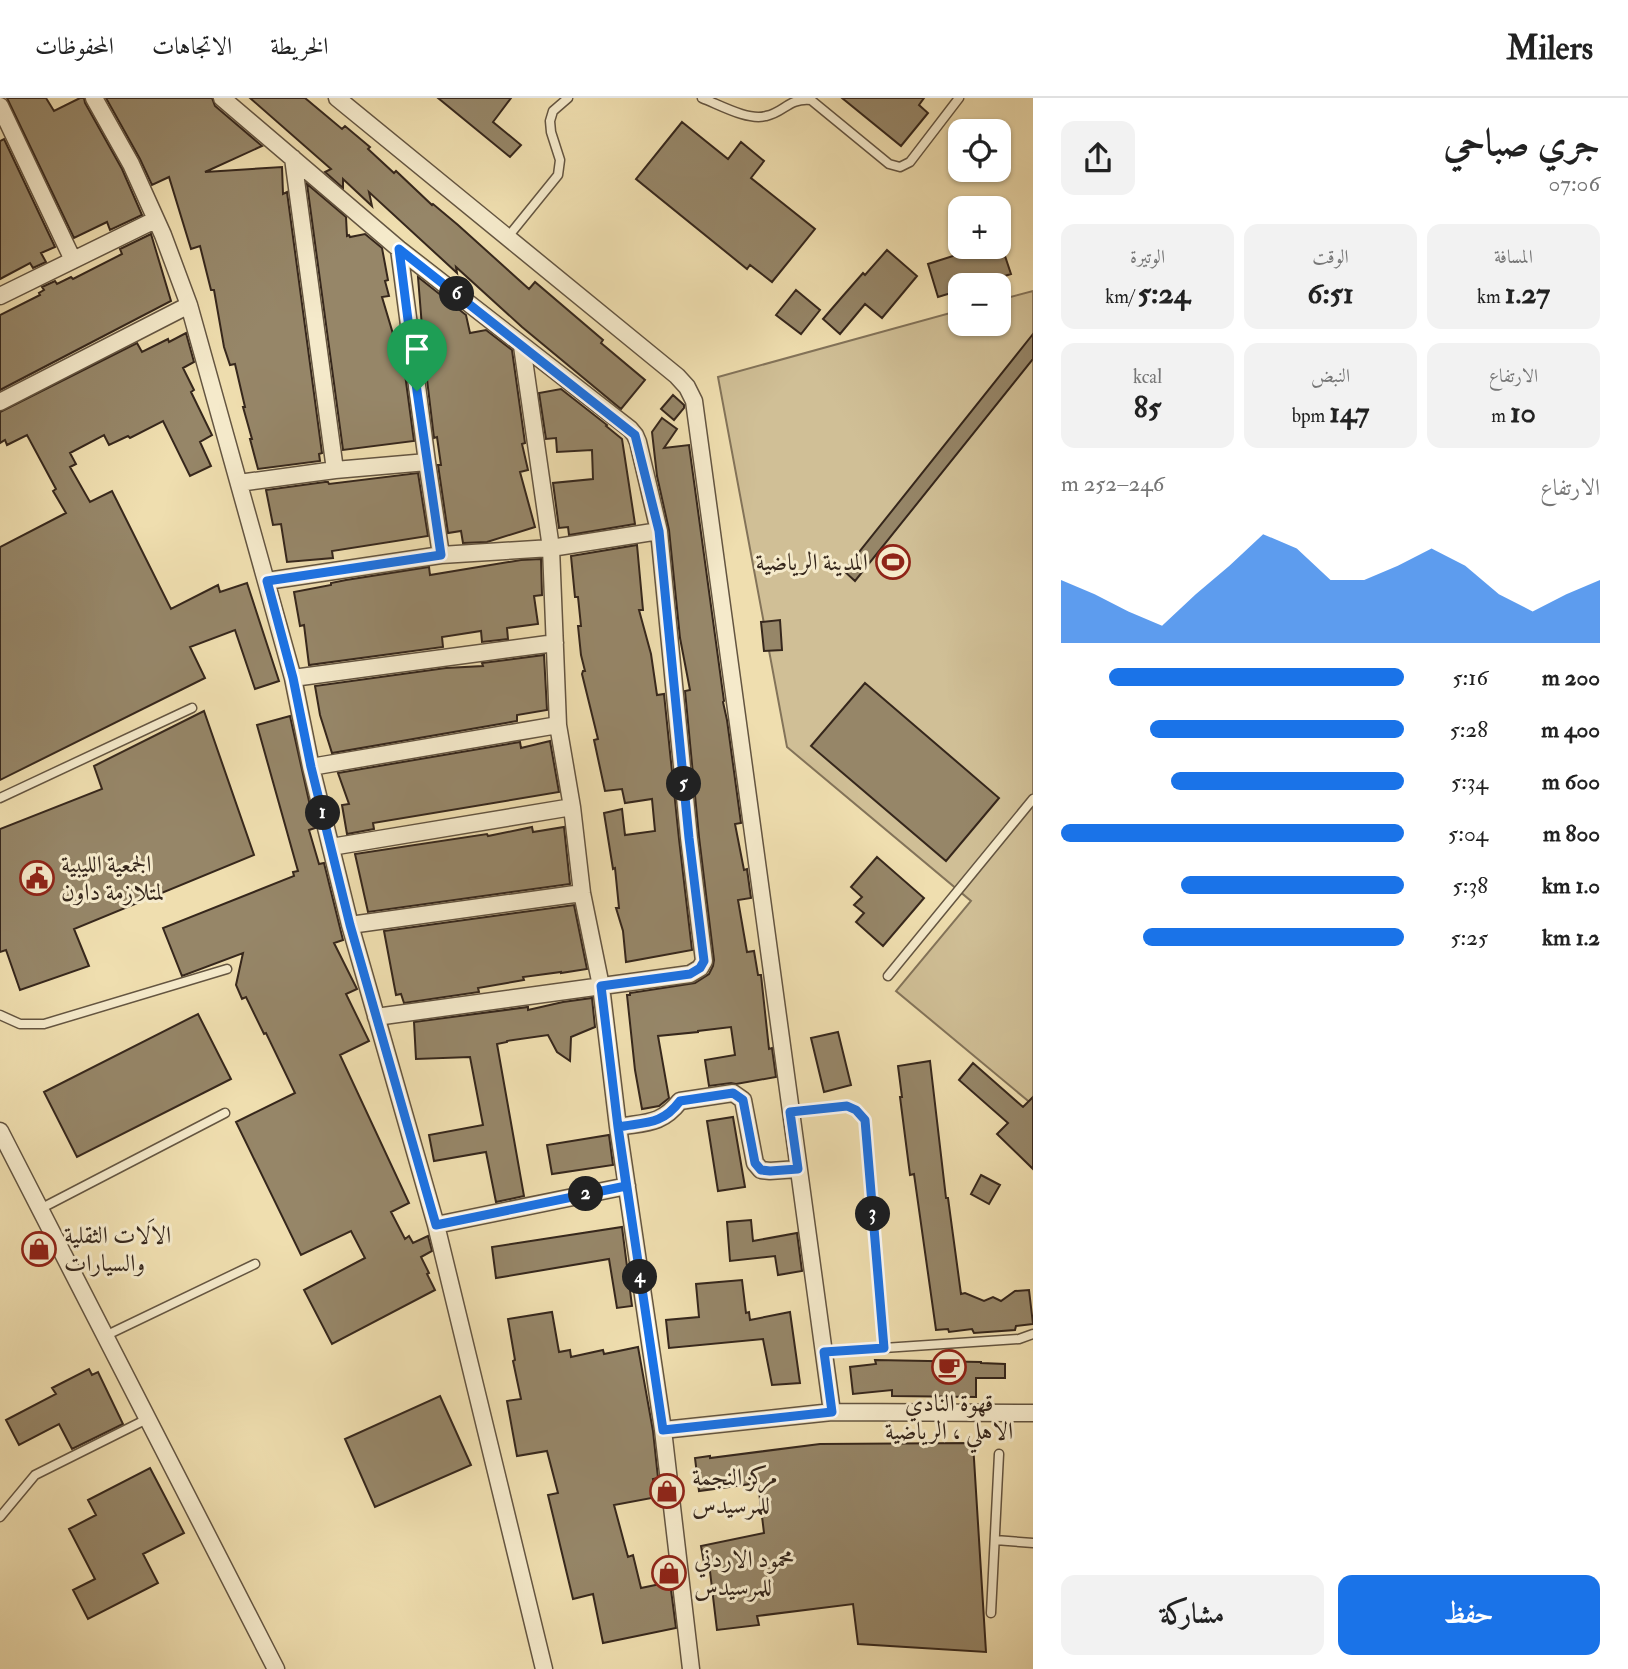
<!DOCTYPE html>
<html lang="ar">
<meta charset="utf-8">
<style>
:root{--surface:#fff;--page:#f2f2f2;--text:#222;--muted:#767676;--line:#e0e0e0;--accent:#1a73e8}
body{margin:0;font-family:"IM FELL Double Pica",Amiri,serif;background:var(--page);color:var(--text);direction:rtl;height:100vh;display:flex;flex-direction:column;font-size:26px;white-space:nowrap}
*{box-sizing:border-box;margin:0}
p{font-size:23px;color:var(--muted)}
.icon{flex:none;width:38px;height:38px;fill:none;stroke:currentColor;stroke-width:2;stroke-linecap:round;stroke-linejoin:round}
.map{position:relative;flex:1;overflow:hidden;direction:ltr}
.drawer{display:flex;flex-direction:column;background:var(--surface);width:595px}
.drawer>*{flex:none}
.tools{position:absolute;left:948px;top:21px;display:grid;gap:14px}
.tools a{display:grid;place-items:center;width:63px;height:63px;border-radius:14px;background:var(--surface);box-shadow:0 2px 5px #0004;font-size:35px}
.pin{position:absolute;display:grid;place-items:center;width:60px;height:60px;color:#fff;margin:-72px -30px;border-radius:50% 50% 50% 0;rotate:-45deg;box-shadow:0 0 7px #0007}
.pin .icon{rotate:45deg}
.km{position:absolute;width:35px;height:35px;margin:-18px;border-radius:50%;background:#222;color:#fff;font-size:19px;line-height:35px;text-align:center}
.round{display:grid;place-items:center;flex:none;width:74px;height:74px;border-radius:14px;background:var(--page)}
.head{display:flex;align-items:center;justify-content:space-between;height:119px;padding:0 28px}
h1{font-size:38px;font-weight:700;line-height:52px}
.stats{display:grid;grid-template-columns:repeat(3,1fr);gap:10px;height:119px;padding:7px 28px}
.stats div{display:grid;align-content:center;border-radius:14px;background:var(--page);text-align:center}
.stats b{font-size:30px;font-weight:700}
.stats small{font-size:19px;font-weight:400}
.stats p{font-size:19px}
.chart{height:196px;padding:14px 28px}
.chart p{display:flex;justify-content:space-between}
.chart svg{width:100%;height:126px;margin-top:7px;fill:var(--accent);opacity:.7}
.button{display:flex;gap:14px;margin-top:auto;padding:14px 28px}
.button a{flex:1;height:80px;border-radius:14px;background:var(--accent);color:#fff;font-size:28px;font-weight:700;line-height:80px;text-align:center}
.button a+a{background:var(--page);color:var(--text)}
ul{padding:0 28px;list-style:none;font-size:23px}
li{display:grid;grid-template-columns:112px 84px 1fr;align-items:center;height:52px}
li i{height:18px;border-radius:9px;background:var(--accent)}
header{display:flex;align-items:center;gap:42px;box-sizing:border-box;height:98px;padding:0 35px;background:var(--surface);border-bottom:2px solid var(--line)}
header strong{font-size:33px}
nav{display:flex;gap:38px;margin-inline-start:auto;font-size:24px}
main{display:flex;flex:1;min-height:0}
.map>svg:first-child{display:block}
</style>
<header>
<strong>Milers</strong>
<nav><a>الخريطة</a><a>الاتجاهات</a><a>المحفوظات</a></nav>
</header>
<main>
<section class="drawer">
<div class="head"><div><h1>جري صباحي</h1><p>07:06</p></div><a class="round"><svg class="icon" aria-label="share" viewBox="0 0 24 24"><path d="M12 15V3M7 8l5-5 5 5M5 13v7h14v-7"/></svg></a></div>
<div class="stats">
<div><p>المسافة</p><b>1.27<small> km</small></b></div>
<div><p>الوقت</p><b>6:51</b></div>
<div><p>الوتيرة</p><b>5:24<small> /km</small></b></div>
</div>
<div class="stats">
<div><p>الارتفاع</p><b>10<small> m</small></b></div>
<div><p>النبض</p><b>147<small> bpm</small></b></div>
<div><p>kcal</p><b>85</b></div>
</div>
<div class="chart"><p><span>الارتفاع</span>246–252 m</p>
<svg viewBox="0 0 160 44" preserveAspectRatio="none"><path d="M0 44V22L10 27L20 33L30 38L40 27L50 17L60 6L70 11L80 22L90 22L100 17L110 11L120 17L130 27L140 33L150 27L160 22V44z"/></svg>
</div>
<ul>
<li><b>200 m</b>5:16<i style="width:86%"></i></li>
<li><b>400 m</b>5:28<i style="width:74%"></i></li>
<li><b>600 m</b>5:34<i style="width:68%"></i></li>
<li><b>800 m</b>5:04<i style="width:100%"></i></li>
<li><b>1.0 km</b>5:38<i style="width:65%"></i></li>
<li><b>1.2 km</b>5:25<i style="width:76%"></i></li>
</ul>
<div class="button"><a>حفظ</a><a>مشاركة</a></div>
</section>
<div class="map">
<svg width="1033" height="1571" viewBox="0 0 1033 1571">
<rect width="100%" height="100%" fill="#efdeaf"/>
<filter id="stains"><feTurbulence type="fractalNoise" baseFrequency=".00286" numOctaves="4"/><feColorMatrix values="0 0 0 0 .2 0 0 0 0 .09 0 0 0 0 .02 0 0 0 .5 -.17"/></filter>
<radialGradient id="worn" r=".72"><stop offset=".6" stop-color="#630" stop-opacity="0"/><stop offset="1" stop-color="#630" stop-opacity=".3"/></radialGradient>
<path fill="#d0bf96" stroke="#837359" stroke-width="2" d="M 1033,193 L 1033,1007 L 896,893 L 971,803 L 787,649 L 718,279 L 961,212 L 961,226 L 999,226 L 999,202 Z"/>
<path fill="#968668" stroke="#36271c" stroke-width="2" d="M 7,0 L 46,0 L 54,13 L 80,0 L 84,0 L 85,5 L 122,71 L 142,117 L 110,132 L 107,124 L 74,140 Z
M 106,0 L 212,0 L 215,8 L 262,48 L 205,74 L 282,69 L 283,96 L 287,94 L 322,355 L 319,356 L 320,363 L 258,371 L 250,341 L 252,341 L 243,309 L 245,309 L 235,266 L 230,267 L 224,249 L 214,192 L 211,192 L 200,148 L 191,151 L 169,79 L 152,87 L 140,61 Z
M 250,0 L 305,0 L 342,31 L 345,28 L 370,49 L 368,51 L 394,75 L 396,73 L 432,107 L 433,106 L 458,127 L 529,191 L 535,184 L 603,242 L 601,245 L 645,282 L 621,311 L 522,229 L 456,169 L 457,175 L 369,94 L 372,108 L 343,81 L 343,90 L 325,74 L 331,71 Z
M 438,0 L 511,0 L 493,24 L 521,47 L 510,59 Z
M 842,0 L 924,0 L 919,7 L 928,15 L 901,48 Z
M 682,24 L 728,61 L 741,44 L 764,63 L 751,80 L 815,131 L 772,184 L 750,167 L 747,171 L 636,81 Z
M 4,41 L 55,149 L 41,155 L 46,164 L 33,170 L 30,165 L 0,181 L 0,43 Z
M 307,86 L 346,119 L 347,138 L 349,137 L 350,139 L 365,136 L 382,150 L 388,182 L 385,183 L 389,198 L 382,199 L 405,276 L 414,343 L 343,352 Z
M 151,136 L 171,203 L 0,292 L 0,217 L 40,197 L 39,195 L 44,192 L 42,189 L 55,183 L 57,186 L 71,179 L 73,181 L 122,156 L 120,151 Z
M 981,149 L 1002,149 L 1011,176 L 975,187 L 961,187 L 961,192 L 938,199 L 928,166 Z
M 887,152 L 917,178 L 882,220 L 865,206 L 840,236 L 823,221 L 842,199 L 863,175 L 865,177 Z
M 418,179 L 466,217 L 470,235 L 486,232 L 512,252 L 525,345 L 522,346 L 528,372 L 520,374 L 535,429 L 487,444 L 463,445 L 461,433 L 448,435 L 438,367 L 441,367 L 437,339 L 434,340 L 426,273 L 432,272 L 422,229 Z
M 796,192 L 820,212 L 801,236 L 776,217 Z
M 186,235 L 194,264 L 183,270 L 194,292 L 191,294 L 212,337 L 200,344 L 211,368 L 190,378 L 163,323 L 130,340 L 128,338 L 109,347 L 104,337 L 70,355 L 76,366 L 70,369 L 90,404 L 112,393 L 171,511 L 218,487 L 220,494 L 247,485 L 279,583 L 255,591 L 235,532 L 190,549 L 205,580 L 0,682 L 0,449 L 66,415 L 53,393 L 56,391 L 27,337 L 7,347 L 5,342 L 0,345 L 0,314 L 137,245 L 142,254 L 168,241 L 169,244 Z
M 1033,236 L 1033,261 L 855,483 L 844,473 Z
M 561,291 L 607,327 L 606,328 L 622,341 L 635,426 L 569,437 L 568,429 L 559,430 L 553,385 L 593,381 L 592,352 L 557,354 L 556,340 L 546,341 L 539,295 Z
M 673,297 L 684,307 L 684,310 L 674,322 L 661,311 Z
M 662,320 L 677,331 L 664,350 L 689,347 L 724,603 L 723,604 L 727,622 L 741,725 L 735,726 L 744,772 L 747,771 L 751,800 L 738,802 L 747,854 L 754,853 L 758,877 L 761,877 L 769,951 L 772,950 L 776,979 L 736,986 L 731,985 L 709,988 L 705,962 L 735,957 L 731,929 L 698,933 L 698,934 L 658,938 L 669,1000 L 659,1008 L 642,1011 L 635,972 L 627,897 L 630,897 L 630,895 L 695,885 L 709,876 L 713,868 L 714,862 L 699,739 L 685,593 L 690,592 L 680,540 L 669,432 L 657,378 L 652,334 Z
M 418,375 L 428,438 L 332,453 L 333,460 L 287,464 L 281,426 L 273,427 L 266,392 L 325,384 L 328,384 L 329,386 Z
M 637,447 L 643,512 L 639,512 L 651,556 L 657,597 L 664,596 L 679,741 L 692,852 L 626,864 L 623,833 L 616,810 L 619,810 L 615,770 L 613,771 L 604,715 L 622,711 L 625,737 L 655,733 L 652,701 L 625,705 L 622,691 L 605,693 L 594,642 L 598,641 L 582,576 L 583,573 L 585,573 L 581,557 L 578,528 L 581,528 L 578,499 L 575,499 L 571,458 Z
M 541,461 L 542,497 L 534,498 L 538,526 L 507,530 L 508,541 L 482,544 L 481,533 L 442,539 L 443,549 L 309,567 L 304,527 L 300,528 L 294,494 L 331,487 L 331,485 L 346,482 L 429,469 L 430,477 L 521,462 Z
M 780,522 L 782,552 L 764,553 L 761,524 Z
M 544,557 L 547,612 L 517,617 L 517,623 L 332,655 L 320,617 L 315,588 L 446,570 L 483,568 L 482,565 Z
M 865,585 L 999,700 L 946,763 L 811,648 Z
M 204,613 L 254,757 L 74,831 L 89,868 L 20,892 L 6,852 L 0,854 L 0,731 L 102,691 L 94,668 Z
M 290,618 L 315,730 L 309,732 L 319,766 L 324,765 L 343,842 L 334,845 L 357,891 L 346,896 L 369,943 L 340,957 L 409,1105 L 391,1114 L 405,1141 L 409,1138 L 413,1145 L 428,1138 L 432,1153 L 421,1159 L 429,1175 L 427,1176 L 435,1192 L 332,1246 L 304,1192 L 365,1160 L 351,1133 L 301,1157 L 236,1024 L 295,995 L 266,935 L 264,936 L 246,899 L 242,901 L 236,887 L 243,855 L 182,878 L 163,830 L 294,778 L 293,774 L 298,773 L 257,627 Z
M 550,643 L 559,694 L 373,725 L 374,731 L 347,736 L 342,707 L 349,706 L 338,675 L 520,644 L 521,650 Z
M 532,729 L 533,734 L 564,729 L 570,786 L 368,814 L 355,756 L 487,736 L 488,738 Z
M 877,759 L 924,800 L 883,848 L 856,824 L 864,815 L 854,807 L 862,799 L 851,789 Z
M 574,807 L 587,871 L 561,875 L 561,874 L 523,879 L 524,882 L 478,890 L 479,894 L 404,905 L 401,896 L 396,897 L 384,833 Z
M 592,900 L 595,929 L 571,939 L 570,963 L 557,954 L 548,937 L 507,943 L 507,944 L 497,946 L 524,1098 L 496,1104 L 486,1054 L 434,1063 L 429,1037 L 483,1027 L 470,959 L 416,961 L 414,924 L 528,909 L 528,912 L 563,904 Z
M 198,916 L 231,981 L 77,1059 L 44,994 Z
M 838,934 L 851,987 L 824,994 L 811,940 Z
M 930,963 L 946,1100 L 948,1100 L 961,1196 L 965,1195 L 984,1203 L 993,1199 L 1001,1203 L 1015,1193 L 1029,1192 L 1033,1226 L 1016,1228 L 1015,1232 L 974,1235 L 972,1231 L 949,1234 L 948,1231 L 936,1232 L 914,1076 L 910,1077 L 900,999 L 902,999 L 898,968 Z
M 973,965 L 1023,1009 L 1033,999 L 1033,1071 L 997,1036 L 1008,1025 L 959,982 Z
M 733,1019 L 745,1089 L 718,1093 L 707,1023 Z
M 609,1037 L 613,1067 L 552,1076 L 547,1047 Z
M 981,1077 L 1000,1087 L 989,1106 L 971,1096 Z
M 751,1122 L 753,1143 L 797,1135 L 802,1173 L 778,1177 L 775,1158 L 730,1163 L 727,1124 Z
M 622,1129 L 632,1208 L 617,1210 L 609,1161 L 496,1180 L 492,1149 Z
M 742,1182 L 746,1215 L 749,1214 L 750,1222 L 790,1214 L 800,1285 L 772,1287 L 763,1241 L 669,1250 L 666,1222 L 699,1219 L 696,1186 Z
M 552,1214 L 559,1254 L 570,1252 L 571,1259 L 603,1252 L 604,1256 L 638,1249 L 653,1333 L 658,1380 L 653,1381 L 657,1399 L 614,1407 L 628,1459 L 633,1457 L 641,1490 L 670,1484 L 676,1530 L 603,1545 L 593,1496 L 573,1501 L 548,1397 L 558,1395 L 547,1353 L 517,1358 L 507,1303 L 521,1301 L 513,1263 L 515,1262 L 508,1221 Z
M 875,1262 L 981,1264 L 981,1265 L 1005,1266 L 1005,1280 L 976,1280 L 976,1299 L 892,1298 L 892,1292 L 853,1296 L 850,1269 L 876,1266 Z
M 89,1271 L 92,1277 L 98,1274 L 123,1326 L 72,1351 L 59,1326 L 19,1347 L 6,1322 L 56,1296 L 52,1290 Z
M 440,1298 L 471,1367 L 375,1409 L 345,1341 Z
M 973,1345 L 986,1554 L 858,1546 L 853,1506 L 757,1518 L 759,1527 L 717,1532 L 709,1465 L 704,1465 L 701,1448 L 764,1435 L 758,1385 L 699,1393 L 695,1360 L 710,1358 L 710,1360 L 820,1346 Z
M 150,1370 L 184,1435 L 143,1456 L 158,1485 L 88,1521 L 73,1492 L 95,1481 L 69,1431 L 96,1417 L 88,1402 Z"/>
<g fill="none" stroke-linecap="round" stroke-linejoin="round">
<g stroke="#645541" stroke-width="11">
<path id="service" d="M 702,0 C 720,7 748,23 766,18 C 785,14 788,0 811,2 L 889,66 L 900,69 L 910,64 L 959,0
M 507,140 L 558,77 L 560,62 L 551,34 L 550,23 L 553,13 L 568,0
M 0,700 L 192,610
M 888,878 L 1033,701
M 0,917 L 20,926 L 44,926 L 227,871
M 790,1014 L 847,1008 L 856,1012 L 865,1022 L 884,1250
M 40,1111 L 225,1015
M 105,1238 L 255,1166
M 824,1254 L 1019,1241 L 1033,1236
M 0,1419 L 35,1377 L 147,1321
M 995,1442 L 1033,1445
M 991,1515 L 999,1356"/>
</g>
<g stroke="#645541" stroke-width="19">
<path id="minor" d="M 94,0 L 131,66 L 163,137 L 189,207 L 293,580 L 311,669 L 350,827 L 436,1127 L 544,1571
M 222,0 L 399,151 L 630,331 L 635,337 L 638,344 L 659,433 L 689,740 L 704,863 L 700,870 L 690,876 L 376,919
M 337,0 L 677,278 L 687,289 L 694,303 L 832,1314
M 0,8 L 73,162
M 293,60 L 335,372
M 399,151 L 427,364 L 441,457
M 0,198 L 155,122
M 522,248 L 551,450 L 558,627 L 572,709 L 582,795 L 601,888 L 618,1029 L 663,1332 L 691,1571
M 0,304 L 189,207
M 239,385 L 335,372 L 427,364
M 267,483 L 441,457 L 551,450 L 659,433
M 293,580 L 555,545
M 311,669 L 558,627
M 331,749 L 572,709
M 350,827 L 582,795
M 618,1029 C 646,1024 661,1027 680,1003 L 733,995 L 743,1002 L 755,1065 L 761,1072 L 770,1073 L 798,1071
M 0,1033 L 276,1571
M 436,1127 L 627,1088
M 663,1332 L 832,1314 L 1033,1315"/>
</g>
<use href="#service" stroke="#f5eacb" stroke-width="8"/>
<use href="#minor" stroke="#f5eacb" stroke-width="16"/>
</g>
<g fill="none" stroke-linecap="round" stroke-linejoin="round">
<g stroke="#fff" stroke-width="14">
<path id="route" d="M 417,293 L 441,457 L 267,483 L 293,580 L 311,669 L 350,827 L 436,1127 L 626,1088 L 618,1029 C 646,1024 662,1027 680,1003 L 733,995 L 743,1002 L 755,1065 L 761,1072 L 770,1073 L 798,1071 L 790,1014 L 847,1008 L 856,1012 L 865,1022 L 884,1250 L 824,1254 L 832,1314 L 663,1332 L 618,1029 L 601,888 L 690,876 L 700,870 L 704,863 L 689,740 L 659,433 L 635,337 L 399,151 L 417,293"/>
</g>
<use href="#route" stroke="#1a73e8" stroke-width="9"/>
</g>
<defs>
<g id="stadium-ring" transform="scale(1.75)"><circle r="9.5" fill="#f5eacb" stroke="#8f2418" stroke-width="1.5"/><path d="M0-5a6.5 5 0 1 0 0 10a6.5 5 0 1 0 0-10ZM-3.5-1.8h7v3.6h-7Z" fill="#8f2418"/></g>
<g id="civic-ring" transform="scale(1.75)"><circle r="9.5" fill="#f5eacb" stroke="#8f2418" stroke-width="1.5"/><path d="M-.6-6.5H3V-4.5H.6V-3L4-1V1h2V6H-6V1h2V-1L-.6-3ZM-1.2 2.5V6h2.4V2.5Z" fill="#8f2418"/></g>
<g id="shop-ring" transform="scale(1.75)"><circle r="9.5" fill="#f5eacb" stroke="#8f2418" stroke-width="1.5"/><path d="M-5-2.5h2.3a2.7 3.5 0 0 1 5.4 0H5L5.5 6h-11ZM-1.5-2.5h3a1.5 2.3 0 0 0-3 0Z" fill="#8f2418"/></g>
<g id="cafe-ring" transform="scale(1.75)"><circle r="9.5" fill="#f5eacb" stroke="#8f2418" stroke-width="1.5"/><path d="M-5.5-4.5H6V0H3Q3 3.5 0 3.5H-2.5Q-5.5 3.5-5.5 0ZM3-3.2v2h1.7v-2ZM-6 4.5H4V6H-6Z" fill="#8f2418"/></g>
</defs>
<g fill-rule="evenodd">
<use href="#stadium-ring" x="893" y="464"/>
<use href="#civic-ring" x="37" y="780"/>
<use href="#shop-ring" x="39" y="1151"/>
<use href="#cafe-ring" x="949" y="1269"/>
<use href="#shop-ring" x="667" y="1393"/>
<use href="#shop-ring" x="669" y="1475"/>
</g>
<g text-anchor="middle" stroke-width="6" stroke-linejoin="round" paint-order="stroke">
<g font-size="24" fill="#36271c" stroke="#f5eacb" text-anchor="start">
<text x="868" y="472" text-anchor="end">المدينة الرياضية</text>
<text x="61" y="774">الجمعية الليبية<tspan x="61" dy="28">لمتلازمة داون</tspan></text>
<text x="64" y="1145">الاَلات الثقلية<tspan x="64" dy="28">والسيارات</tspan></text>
<text x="949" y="1313" text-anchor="middle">قهوة النادي<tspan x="949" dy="28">الاهلي ، الرياضية</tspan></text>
<text x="692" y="1387">مركز النجمة<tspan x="692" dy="28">للمرسيدس</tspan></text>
<text x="694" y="1469">محمود الاردني<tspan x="694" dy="28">للمرسيدس</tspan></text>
</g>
</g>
<rect width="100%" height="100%" filter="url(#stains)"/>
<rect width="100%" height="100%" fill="url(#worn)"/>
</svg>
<div class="tools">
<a><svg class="icon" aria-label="locate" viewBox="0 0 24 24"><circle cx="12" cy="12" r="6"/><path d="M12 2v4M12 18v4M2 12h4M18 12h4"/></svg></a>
<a>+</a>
<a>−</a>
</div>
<div class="pin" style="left:417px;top:293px;background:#1e9e55"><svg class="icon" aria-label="arrive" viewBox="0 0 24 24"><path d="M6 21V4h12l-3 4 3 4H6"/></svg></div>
<b class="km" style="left:323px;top:715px">1</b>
<b class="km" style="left:586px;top:1096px">2</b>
<b class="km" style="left:873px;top:1116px">3</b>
<b class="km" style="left:640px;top:1179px">4</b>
<b class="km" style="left:684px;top:686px">5</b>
<b class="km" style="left:457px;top:196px">6</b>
</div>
</main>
